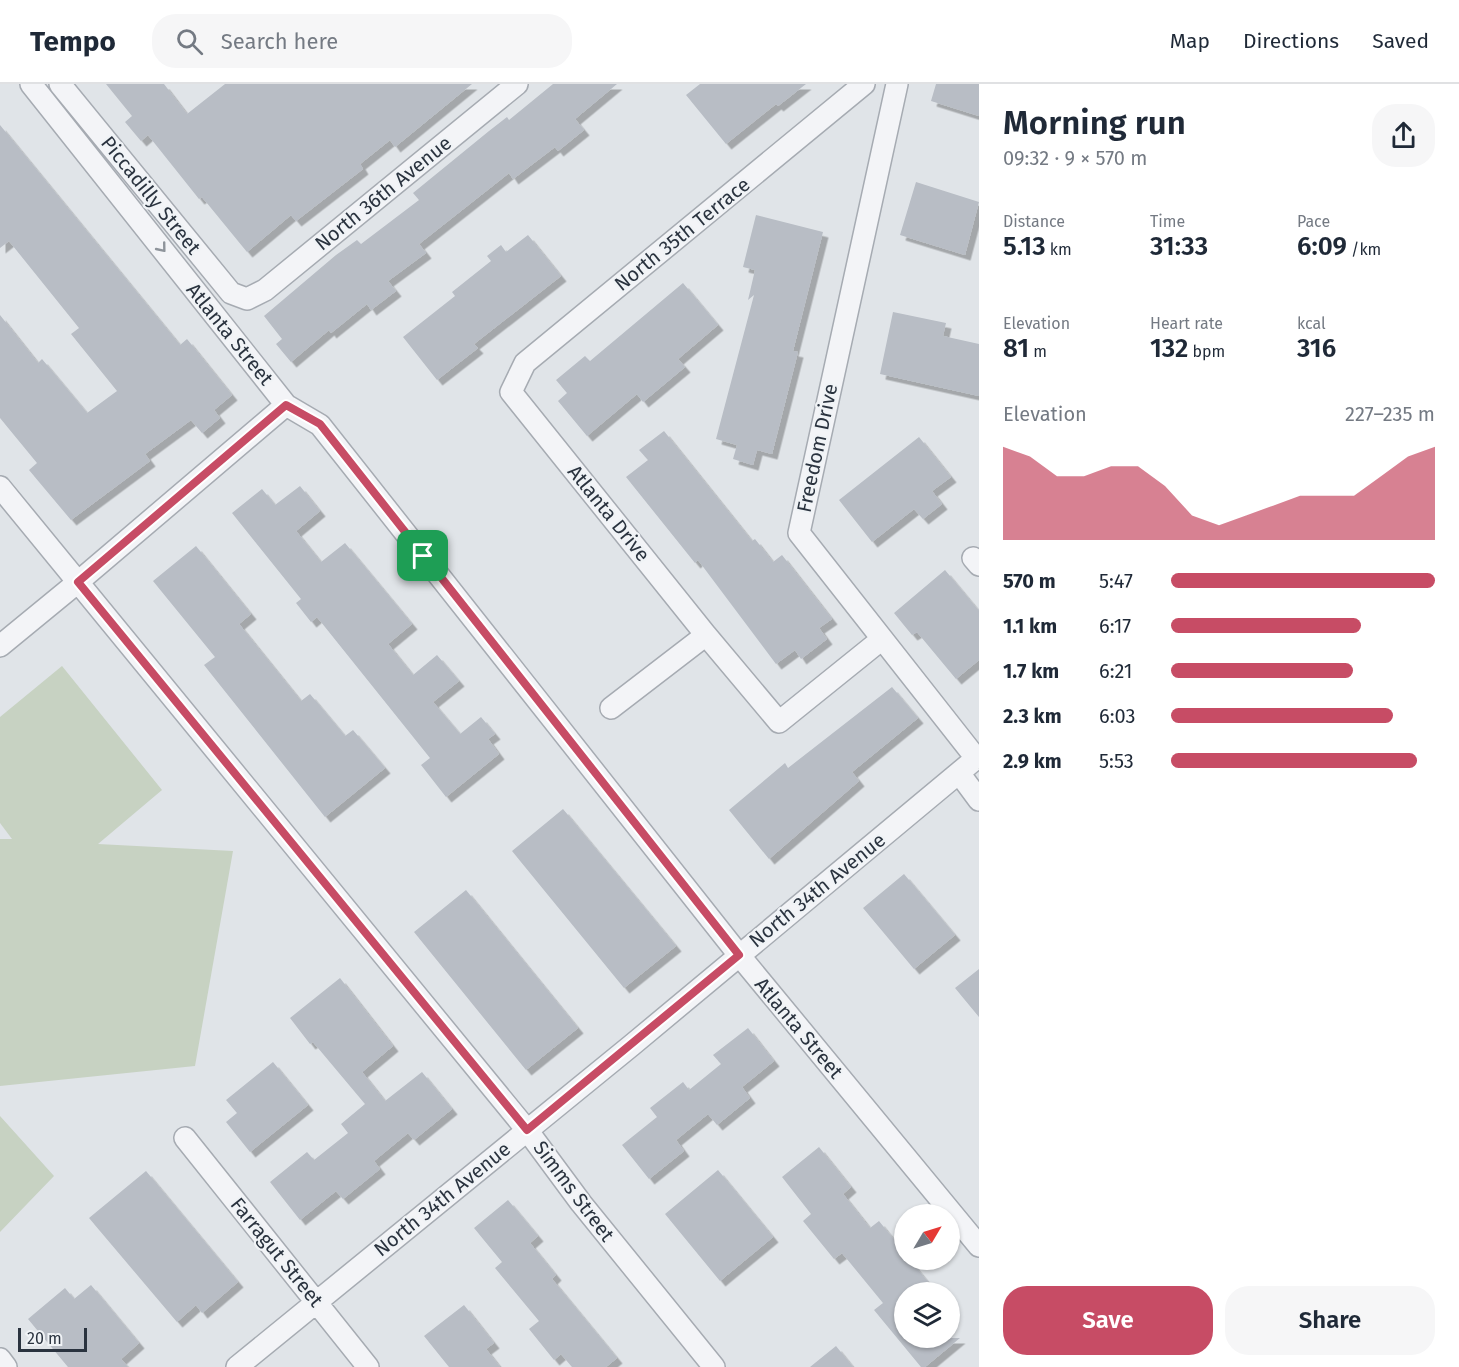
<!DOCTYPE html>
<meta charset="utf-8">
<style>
:root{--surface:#fff;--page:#f6f6f7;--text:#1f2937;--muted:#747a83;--line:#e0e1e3;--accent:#c74c65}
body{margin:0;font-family:"Fira Sans",sans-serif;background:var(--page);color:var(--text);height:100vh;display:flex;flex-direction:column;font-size:22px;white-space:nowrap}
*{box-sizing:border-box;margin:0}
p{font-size:20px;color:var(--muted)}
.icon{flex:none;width:33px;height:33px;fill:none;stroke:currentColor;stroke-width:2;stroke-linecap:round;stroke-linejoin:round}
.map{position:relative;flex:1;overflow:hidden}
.details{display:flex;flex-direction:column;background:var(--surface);width:480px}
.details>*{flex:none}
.needle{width:39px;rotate:52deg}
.controls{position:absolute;left:894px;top:1120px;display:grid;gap:12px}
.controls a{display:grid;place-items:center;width:66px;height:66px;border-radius:50%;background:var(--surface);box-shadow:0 2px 4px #0004;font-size:30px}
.scale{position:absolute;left:18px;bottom:15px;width:69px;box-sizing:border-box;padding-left:6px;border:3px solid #2a333f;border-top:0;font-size:16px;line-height:21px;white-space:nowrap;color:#2a333f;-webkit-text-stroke:4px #f0f3f6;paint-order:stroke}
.pin{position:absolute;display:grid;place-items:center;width:51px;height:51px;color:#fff;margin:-26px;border-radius:12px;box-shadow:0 3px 9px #0006}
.round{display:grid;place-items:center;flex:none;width:63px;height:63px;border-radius:24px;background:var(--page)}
.summary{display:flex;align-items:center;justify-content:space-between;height:102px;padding:0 24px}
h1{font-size:33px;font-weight:600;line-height:45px}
.figures{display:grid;grid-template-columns:repeat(3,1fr);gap:9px;height:102px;padding:6px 24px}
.figures div{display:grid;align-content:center}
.figures b{font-size:26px;font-weight:600}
.figures small{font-size:16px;font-weight:400}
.figures p{font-size:16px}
.chart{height:168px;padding:12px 24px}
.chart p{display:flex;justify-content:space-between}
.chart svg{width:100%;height:108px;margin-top:6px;fill:var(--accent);opacity:.7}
.button{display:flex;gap:12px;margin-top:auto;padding:12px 24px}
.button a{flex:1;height:69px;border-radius:24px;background:var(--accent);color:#fff;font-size:24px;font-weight:600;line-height:69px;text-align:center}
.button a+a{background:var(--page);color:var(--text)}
ul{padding:0 24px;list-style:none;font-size:20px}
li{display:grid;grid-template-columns:96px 72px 1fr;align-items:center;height:45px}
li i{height:15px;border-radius:8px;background:var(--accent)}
header{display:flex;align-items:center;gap:36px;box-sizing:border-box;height:84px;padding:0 30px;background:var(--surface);border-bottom:2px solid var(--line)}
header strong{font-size:28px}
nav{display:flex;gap:33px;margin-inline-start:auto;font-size:21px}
.search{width:420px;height:54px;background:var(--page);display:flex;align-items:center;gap:15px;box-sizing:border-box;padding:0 21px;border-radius:24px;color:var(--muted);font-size:22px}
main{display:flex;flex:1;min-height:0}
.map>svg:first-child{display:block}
</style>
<header>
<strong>Tempo</strong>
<div class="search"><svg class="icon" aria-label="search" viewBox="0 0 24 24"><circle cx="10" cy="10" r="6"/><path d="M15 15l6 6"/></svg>Search here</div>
<nav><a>Map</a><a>Directions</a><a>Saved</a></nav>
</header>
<main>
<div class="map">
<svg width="979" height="1283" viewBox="0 0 979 1283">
<defs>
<filter id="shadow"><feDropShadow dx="5.5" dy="5.5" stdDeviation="0" flood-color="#0004"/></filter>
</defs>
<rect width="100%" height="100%" fill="#e0e4e8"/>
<path fill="#c7d2c2" d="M 62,582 L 162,706 L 98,760 L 233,767 L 195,982 L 0,1002 L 0,755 L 12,755 L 0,739 L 0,633 Z
M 0,1032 L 54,1092 L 0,1148 Z"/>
<path fill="#b8bdc5" filter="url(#shadow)" d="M 106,0 L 164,0 L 187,30 L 225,0 L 472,0 L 395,63 L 390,56 L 360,80 L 363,85 L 296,137 L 291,131 L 247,168 L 202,113 L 199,115 L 148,51 L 141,57 L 125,38 L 132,32 Z
M 553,0 L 617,0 L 575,35 L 584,46 L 558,67 L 555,63 L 513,95 L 509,89 L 419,160 L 426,169 L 388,197 L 396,207 L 371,226 L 367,220 L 331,249 L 329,246 L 291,278 L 276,260 L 282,255 L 264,232 L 336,171 L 357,156 L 361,160 L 419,116 L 413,109 L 489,47 L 507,33 L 509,36 Z
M 700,0 L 806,0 L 778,22 L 776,20 L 726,60 L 686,11 Z
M 936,0 L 979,0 L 979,32 L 931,17 Z
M 0,41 L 180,261 L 187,255 L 232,311 L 214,326 L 220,334 L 202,349 L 191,336 L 145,370 L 150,377 L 71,436 L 29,386 L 37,379 L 0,334 L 0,231 L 38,279 L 42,275 L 87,329 L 117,307 L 71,250 L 79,244 L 46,203 L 9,157 L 0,164 Z
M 916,98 L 979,118 L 965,171 L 900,151 Z
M 756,131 L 823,148 L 793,267 L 798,268 L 772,370 L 757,366 L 753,381 L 733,375 L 737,361 L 716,355 L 754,211 L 748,216 L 755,186 L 743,183 Z
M 528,151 L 561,192 L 474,260 L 478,264 L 437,296 L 403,253 L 455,212 L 452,208 L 491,177 L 487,172 L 501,161 L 506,168 Z
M 683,199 L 718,241 L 678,275 L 685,283 L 643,318 L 637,310 L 587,352 L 558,317 L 567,309 L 556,296 L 585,272 L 590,277 Z
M 893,228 L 946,239 L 943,252 L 979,260 L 979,312 L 880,290 Z
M 664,347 L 752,457 L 755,455 L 773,478 L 782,471 L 832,535 L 819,544 L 827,555 L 801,575 L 795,566 L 776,580 L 698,476 L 695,479 L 626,393 L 648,376 L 639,366 Z
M 919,353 L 951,393 L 932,407 L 942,420 L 923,435 L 914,425 L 872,458 L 839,416 Z
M 300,402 L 320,427 L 296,447 L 321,478 L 345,459 L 412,540 L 388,560 L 413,591 L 437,571 L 459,597 L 433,618 L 460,650 L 481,633 L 495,650 L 488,655 L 499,670 L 446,713 L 421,681 L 430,674 L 317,533 L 311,538 L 296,519 L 301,515 L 232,429 L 262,405 L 275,421 Z
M 196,462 L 251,530 L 239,540 L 301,617 L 310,610 L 345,652 L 353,646 L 385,684 L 325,733 L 204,581 L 215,573 L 153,497 Z
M 945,486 L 979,527 L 979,576 L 956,595 L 917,548 L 912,551 L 894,529 Z
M 892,603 L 918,634 L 852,688 L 859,697 L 769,775 L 729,726 L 785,679 L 788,684 Z
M 563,725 L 676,862 L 624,904 L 512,767 Z
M 904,790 L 955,851 L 914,885 L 863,824 Z
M 466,806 L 578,944 L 526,986 L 414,848 Z
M 979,885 L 979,933 L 955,904 Z
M 340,894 L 393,962 L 362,988 L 385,1017 L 422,988 L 452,1025 L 414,1056 L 408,1049 L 374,1077 L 380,1085 L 343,1115 L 336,1107 L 300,1136 L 270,1098 L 307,1068 L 314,1076 L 348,1049 L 341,1040 L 365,1020 L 313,958 L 310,960 L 290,934 Z
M 748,944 L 774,977 L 742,1003 L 750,1014 L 717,1041 L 708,1030 L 676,1056 L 684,1067 L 649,1095 L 622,1061 L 657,1033 L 650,1024 L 683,998 L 689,1006 L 721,980 L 713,971 Z
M 273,978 L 308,1021 L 250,1068 L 226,1038 L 237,1029 L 226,1016 Z
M 819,1063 L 851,1103 L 843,1110 L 870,1144 L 879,1137 L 904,1168 L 904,1176 L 910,1176 L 937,1209 L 904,1209 L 904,1254 L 960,1254 L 925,1283 L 921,1283 L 874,1226 L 883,1219 L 842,1169 L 834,1175 L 803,1137 L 811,1130 L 782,1093 Z
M 718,1086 L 773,1153 L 720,1197 L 665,1130 Z
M 146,1087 L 238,1198 L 202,1229 L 196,1221 L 177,1238 L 89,1134 Z
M 508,1116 L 538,1152 L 530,1159 L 556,1191 L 552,1195 L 617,1274 L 606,1283 L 572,1283 L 561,1270 L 554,1276 L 529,1245 L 539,1237 L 495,1184 L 502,1178 L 474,1144 Z
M 91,1201 L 139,1259 L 121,1275 L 128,1283 L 68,1283 L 28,1235 L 65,1204 L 74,1215 Z
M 464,1221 L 494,1259 L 486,1265 L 500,1283 L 449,1283 L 424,1252 Z
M 836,1262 L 853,1283 L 810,1283 Z"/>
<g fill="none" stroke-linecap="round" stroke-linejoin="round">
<g stroke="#a6abb2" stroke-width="24">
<path id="street" d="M 31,0 L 286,321 L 320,341 L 739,871 L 979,1162
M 60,0 L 231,209 L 247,215 L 265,206 L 517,0
M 897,0 L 799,449 L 976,674
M 0,403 L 527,1046 L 581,1119 L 714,1283
M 973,474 L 979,481
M 706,551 L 511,308 L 525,279 L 864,0
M 0,562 L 78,498 L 286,321
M 611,624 L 706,551 L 779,638 L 882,555
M 959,689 L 979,716
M 185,1054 L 368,1283
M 0,1275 L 6,1283
M 237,1283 L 632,961 L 979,672"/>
</g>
<use href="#street" stroke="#f3f4f7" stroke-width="21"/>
</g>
<defs><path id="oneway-chevron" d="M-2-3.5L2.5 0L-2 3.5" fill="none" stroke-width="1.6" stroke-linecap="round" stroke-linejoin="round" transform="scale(1.5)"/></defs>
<use stroke="#8e949b" href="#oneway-chevron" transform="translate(162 164) rotate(51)"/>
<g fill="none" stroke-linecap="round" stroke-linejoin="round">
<g stroke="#fff" stroke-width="12">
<path id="route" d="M 286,321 L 320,340 L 739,871 L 527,1046 L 78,498 Z"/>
</g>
<use href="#route" stroke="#c74c65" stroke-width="8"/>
</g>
<g text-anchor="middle" stroke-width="4.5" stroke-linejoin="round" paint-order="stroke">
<g font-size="20" fill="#2a333f" stroke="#f0f3f6">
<text transform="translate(383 109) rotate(-39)" y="7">North 36th Avenue</text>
<text transform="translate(151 111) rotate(51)" y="7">Piccadilly Street</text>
<text transform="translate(682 150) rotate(-39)" y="7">North 35th Terrace</text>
<text transform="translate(230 250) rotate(51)" y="7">Atlanta Street</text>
<text transform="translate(817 364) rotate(-78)" y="7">Freedom Drive</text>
<text transform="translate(609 429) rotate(51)" y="7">Atlanta Drive</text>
<text transform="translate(817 806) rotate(-39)" y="7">North 34th Avenue</text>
<text transform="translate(799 944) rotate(50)" y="7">Atlanta Street</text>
<text transform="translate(574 1107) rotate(53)" y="7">Simms Street</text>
<text transform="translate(442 1115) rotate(-39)" y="7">North 34th Avenue</text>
<text transform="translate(277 1168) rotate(51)" y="7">Farragut Street</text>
</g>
</g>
</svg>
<div class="controls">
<a><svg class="needle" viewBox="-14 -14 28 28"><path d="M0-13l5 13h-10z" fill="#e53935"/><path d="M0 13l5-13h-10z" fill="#747a83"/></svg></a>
<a><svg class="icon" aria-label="layers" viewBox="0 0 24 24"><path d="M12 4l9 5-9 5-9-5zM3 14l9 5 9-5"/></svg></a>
</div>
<div class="scale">20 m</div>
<div class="pin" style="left:423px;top:472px;background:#1e9e55"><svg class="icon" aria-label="arrive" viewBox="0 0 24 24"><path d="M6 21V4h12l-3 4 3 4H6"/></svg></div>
</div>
<section class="details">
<div class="summary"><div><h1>Morning run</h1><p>09:32 · 9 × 570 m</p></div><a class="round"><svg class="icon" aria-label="share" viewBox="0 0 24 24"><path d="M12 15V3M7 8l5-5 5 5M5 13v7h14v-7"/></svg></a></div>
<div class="figures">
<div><p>Distance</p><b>5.13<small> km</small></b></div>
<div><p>Time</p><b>31:33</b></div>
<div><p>Pace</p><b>6:09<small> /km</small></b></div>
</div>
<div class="figures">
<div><p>Elevation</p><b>81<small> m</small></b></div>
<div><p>Heart rate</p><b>132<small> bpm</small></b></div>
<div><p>kcal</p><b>316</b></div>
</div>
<div class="chart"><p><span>Elevation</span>227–235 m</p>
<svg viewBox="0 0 160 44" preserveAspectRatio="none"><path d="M0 44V6L10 10L20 18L30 18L40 14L50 14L60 22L70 34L80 38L90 34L100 30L110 26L120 26L130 26L140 18L150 10L160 6V44z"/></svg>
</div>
<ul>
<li><b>570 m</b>5:47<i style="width:100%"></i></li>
<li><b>1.1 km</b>6:17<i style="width:72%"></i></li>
<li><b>1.7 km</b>6:21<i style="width:69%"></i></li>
<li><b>2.3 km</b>6:03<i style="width:84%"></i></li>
<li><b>2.9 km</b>5:53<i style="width:93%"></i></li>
</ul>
<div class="button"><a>Save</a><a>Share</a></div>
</section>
</main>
